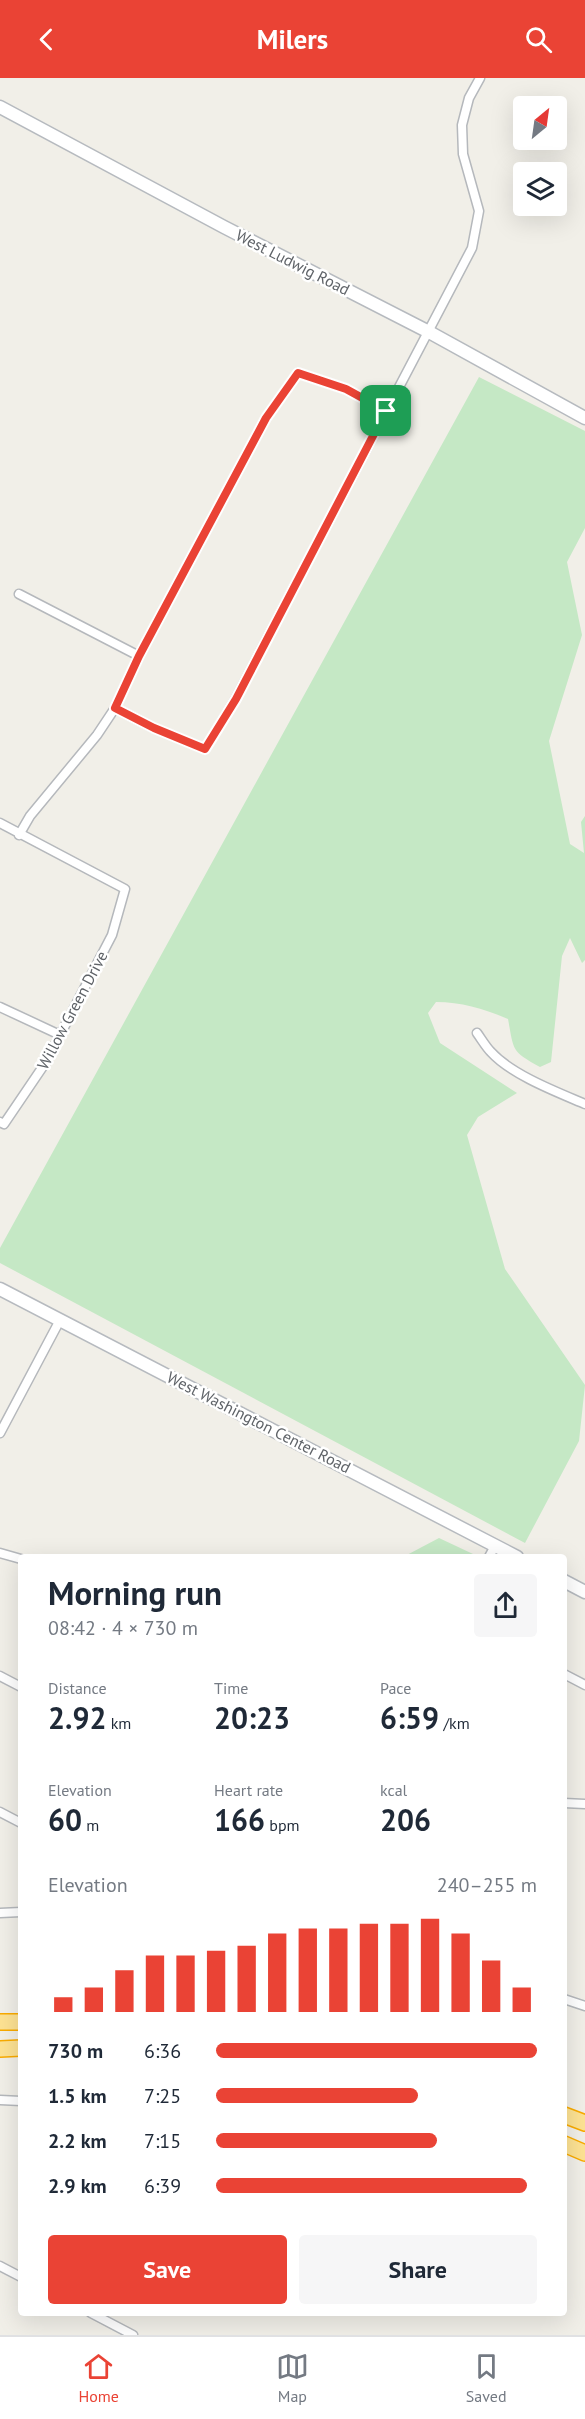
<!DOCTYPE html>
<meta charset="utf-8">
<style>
:root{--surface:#fff;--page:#f6f6f7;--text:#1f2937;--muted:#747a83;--line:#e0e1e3;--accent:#ea4335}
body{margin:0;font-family:"PT Sans",sans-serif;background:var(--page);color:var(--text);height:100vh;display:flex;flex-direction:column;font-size:22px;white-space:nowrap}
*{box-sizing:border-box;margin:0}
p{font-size:20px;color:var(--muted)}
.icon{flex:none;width:33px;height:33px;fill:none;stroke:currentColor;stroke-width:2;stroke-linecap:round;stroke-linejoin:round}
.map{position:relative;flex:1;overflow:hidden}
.details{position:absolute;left:18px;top:1476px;width:549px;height:762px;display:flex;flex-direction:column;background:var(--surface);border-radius:6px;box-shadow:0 6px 24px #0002}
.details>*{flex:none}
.needle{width:39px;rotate:29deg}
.buttons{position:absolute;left:513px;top:18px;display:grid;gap:12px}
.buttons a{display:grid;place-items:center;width:54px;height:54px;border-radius:6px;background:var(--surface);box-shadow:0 6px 24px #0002;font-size:30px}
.pin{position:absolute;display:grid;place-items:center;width:51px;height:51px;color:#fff;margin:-26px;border-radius:12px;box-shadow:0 3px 9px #0006}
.round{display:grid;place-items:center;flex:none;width:63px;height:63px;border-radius:6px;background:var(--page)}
.summary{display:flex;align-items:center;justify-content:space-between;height:102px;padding:0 30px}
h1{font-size:33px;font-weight:600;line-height:45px}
.figures{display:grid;grid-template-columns:repeat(3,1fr);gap:9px;height:102px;padding:6px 30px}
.figures div{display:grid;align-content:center}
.figures b{font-size:30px;font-weight:600}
.figures small{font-size:16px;font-weight:400}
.figures p{font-size:16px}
.chart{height:168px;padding:12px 30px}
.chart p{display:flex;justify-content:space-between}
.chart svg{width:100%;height:108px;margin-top:6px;stroke:var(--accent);stroke-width:6}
.primary-button{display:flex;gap:12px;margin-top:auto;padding:12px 30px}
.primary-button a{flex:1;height:69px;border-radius:6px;background:var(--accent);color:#fff;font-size:24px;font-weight:600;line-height:69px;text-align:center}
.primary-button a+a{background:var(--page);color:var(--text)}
ul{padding:0 30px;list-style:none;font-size:20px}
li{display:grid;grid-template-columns:96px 72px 1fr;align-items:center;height:45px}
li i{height:15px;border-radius:8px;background:var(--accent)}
header{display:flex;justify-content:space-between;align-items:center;height:78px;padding:0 30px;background:var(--accent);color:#fff;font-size:27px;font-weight:600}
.tab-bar{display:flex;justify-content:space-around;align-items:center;height:84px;border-top:2px solid var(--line);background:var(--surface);font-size:16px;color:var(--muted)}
.tab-bar a{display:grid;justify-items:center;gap:3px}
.tab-bar .active{color:var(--accent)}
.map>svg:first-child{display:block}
</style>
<header><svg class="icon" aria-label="back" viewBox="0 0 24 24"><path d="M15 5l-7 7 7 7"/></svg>Milers<svg class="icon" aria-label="search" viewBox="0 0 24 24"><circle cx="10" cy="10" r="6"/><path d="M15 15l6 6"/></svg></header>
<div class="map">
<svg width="585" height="2257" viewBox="0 0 585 2257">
<rect width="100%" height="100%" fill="#f1efe8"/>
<path fill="#c5e8c5" d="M 479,299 L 585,353 L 585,450 L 567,484 L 582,557 L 549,663 L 570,766 L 584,775 L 581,744 L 585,738 L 585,882 L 582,885 L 570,860 L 562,878 L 551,984 L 540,989 C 511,973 514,973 508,941 C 484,931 462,924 436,924 L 428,935 L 440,965 L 517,1015 L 478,1039 L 467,1057 L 505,1191 L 585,1307 L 579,1363 L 525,1465 L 0,1185 L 0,1170 Z
M 439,1460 L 473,1476 L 472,1479 L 403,1479 Z"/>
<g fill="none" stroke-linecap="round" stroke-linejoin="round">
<g stroke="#b5b8bc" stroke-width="11">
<path id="street" d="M 19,516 L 139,578
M 115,630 L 154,650 L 205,671 L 236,620 L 472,170 L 479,133 L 463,76 L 462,47 L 469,20 L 480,0
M 0,745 L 125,811 L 112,857 L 46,984 L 4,1046 L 0,1044
M 19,757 L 30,738 L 97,657 L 115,630 L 139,578 L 266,340 L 298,295 L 346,311 L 386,333
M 0,929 L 60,957
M 477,955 C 482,962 486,969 491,974 C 512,997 557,1014 585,1026
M 0,1355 L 60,1242
M 0,1475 L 21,1481
M 489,1479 L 495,1468
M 564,1596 L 585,1607
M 0,1598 L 21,1609
M 564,1725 L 585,1726
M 0,1734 L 21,1745
M 0,1835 L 21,1834
M 564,1921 L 585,1928
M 0,2022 L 21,2023
M 0,2188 L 21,2199
M 91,2235 L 133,2257"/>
</g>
<g stroke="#b6babf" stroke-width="15">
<path id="secondary" d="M 0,29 L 224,149 L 429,254 L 585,340
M 0,1211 L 517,1479
M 564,1503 L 585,1514"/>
</g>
<g stroke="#f9ab00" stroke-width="18">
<path id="highway" d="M 0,1944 L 21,1944
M 0,1971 L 21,1970
M 564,2037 L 585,2045
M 564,2066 L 585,2075"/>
</g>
<use href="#street" stroke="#fff" stroke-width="8"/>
<use href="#secondary" stroke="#fff" stroke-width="12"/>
<use href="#highway" stroke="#fde293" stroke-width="15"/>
</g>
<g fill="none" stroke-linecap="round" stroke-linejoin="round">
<g stroke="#fff" stroke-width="12">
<path id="route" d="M 298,295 L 346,311 L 386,333 L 236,621 L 205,671 L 154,650 L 115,630 L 139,578 L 266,340 Z"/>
</g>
<use href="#route" stroke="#ea4335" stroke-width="8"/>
</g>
<g text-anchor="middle" stroke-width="5" stroke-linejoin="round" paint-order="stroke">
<g font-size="16" fill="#5f6368" stroke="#fff">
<text transform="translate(293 184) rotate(27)" y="6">West Ludwig Road</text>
<text transform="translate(72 932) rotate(-62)" y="6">Willow Green Drive</text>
<text transform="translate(259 1344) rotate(27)" y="6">West Washington Center Road</text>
</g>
</g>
</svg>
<div class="buttons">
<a><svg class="needle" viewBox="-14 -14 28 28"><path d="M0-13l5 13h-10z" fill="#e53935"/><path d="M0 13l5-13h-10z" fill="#747a83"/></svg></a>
<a><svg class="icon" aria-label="layers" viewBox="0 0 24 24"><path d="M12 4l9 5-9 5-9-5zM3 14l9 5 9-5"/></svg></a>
</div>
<div class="pin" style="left:386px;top:333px;background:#1e9e55"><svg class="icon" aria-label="arrive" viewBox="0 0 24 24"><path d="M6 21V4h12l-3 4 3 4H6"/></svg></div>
<section class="details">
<div class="summary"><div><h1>Morning run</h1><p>08:42 · 4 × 730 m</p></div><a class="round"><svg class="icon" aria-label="share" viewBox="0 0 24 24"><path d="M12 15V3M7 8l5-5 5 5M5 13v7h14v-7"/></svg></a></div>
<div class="figures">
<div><p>Distance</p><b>2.92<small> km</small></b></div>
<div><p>Time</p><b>20:23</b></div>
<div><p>Pace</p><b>6:59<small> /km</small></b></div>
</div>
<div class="figures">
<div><p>Elevation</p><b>60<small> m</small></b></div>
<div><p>Heart rate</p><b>166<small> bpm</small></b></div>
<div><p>kcal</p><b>206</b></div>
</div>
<div class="chart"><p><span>Elevation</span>240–255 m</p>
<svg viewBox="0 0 160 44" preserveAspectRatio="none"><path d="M5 44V38M15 44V34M25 44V27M35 44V21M45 44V21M55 44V19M65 44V17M75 44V12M85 44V10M95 44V10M105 44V8M115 44V8M125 44V6M135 44V12M145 44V23M155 44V34"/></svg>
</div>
<ul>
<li><b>730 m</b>6:36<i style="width:100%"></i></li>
<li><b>1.5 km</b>7:25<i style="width:63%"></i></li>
<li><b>2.2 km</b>7:15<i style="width:69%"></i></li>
<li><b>2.9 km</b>6:39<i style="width:97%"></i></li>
</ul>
<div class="primary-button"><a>Save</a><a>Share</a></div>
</section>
</div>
<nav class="tab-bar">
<a class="active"><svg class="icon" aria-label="home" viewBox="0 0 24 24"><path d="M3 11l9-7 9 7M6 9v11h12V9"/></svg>Home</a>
<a><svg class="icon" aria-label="map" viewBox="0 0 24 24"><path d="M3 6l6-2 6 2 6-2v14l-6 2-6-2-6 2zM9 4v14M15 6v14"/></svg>Map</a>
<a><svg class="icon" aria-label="saved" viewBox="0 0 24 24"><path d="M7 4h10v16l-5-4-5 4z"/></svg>Saved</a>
</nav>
